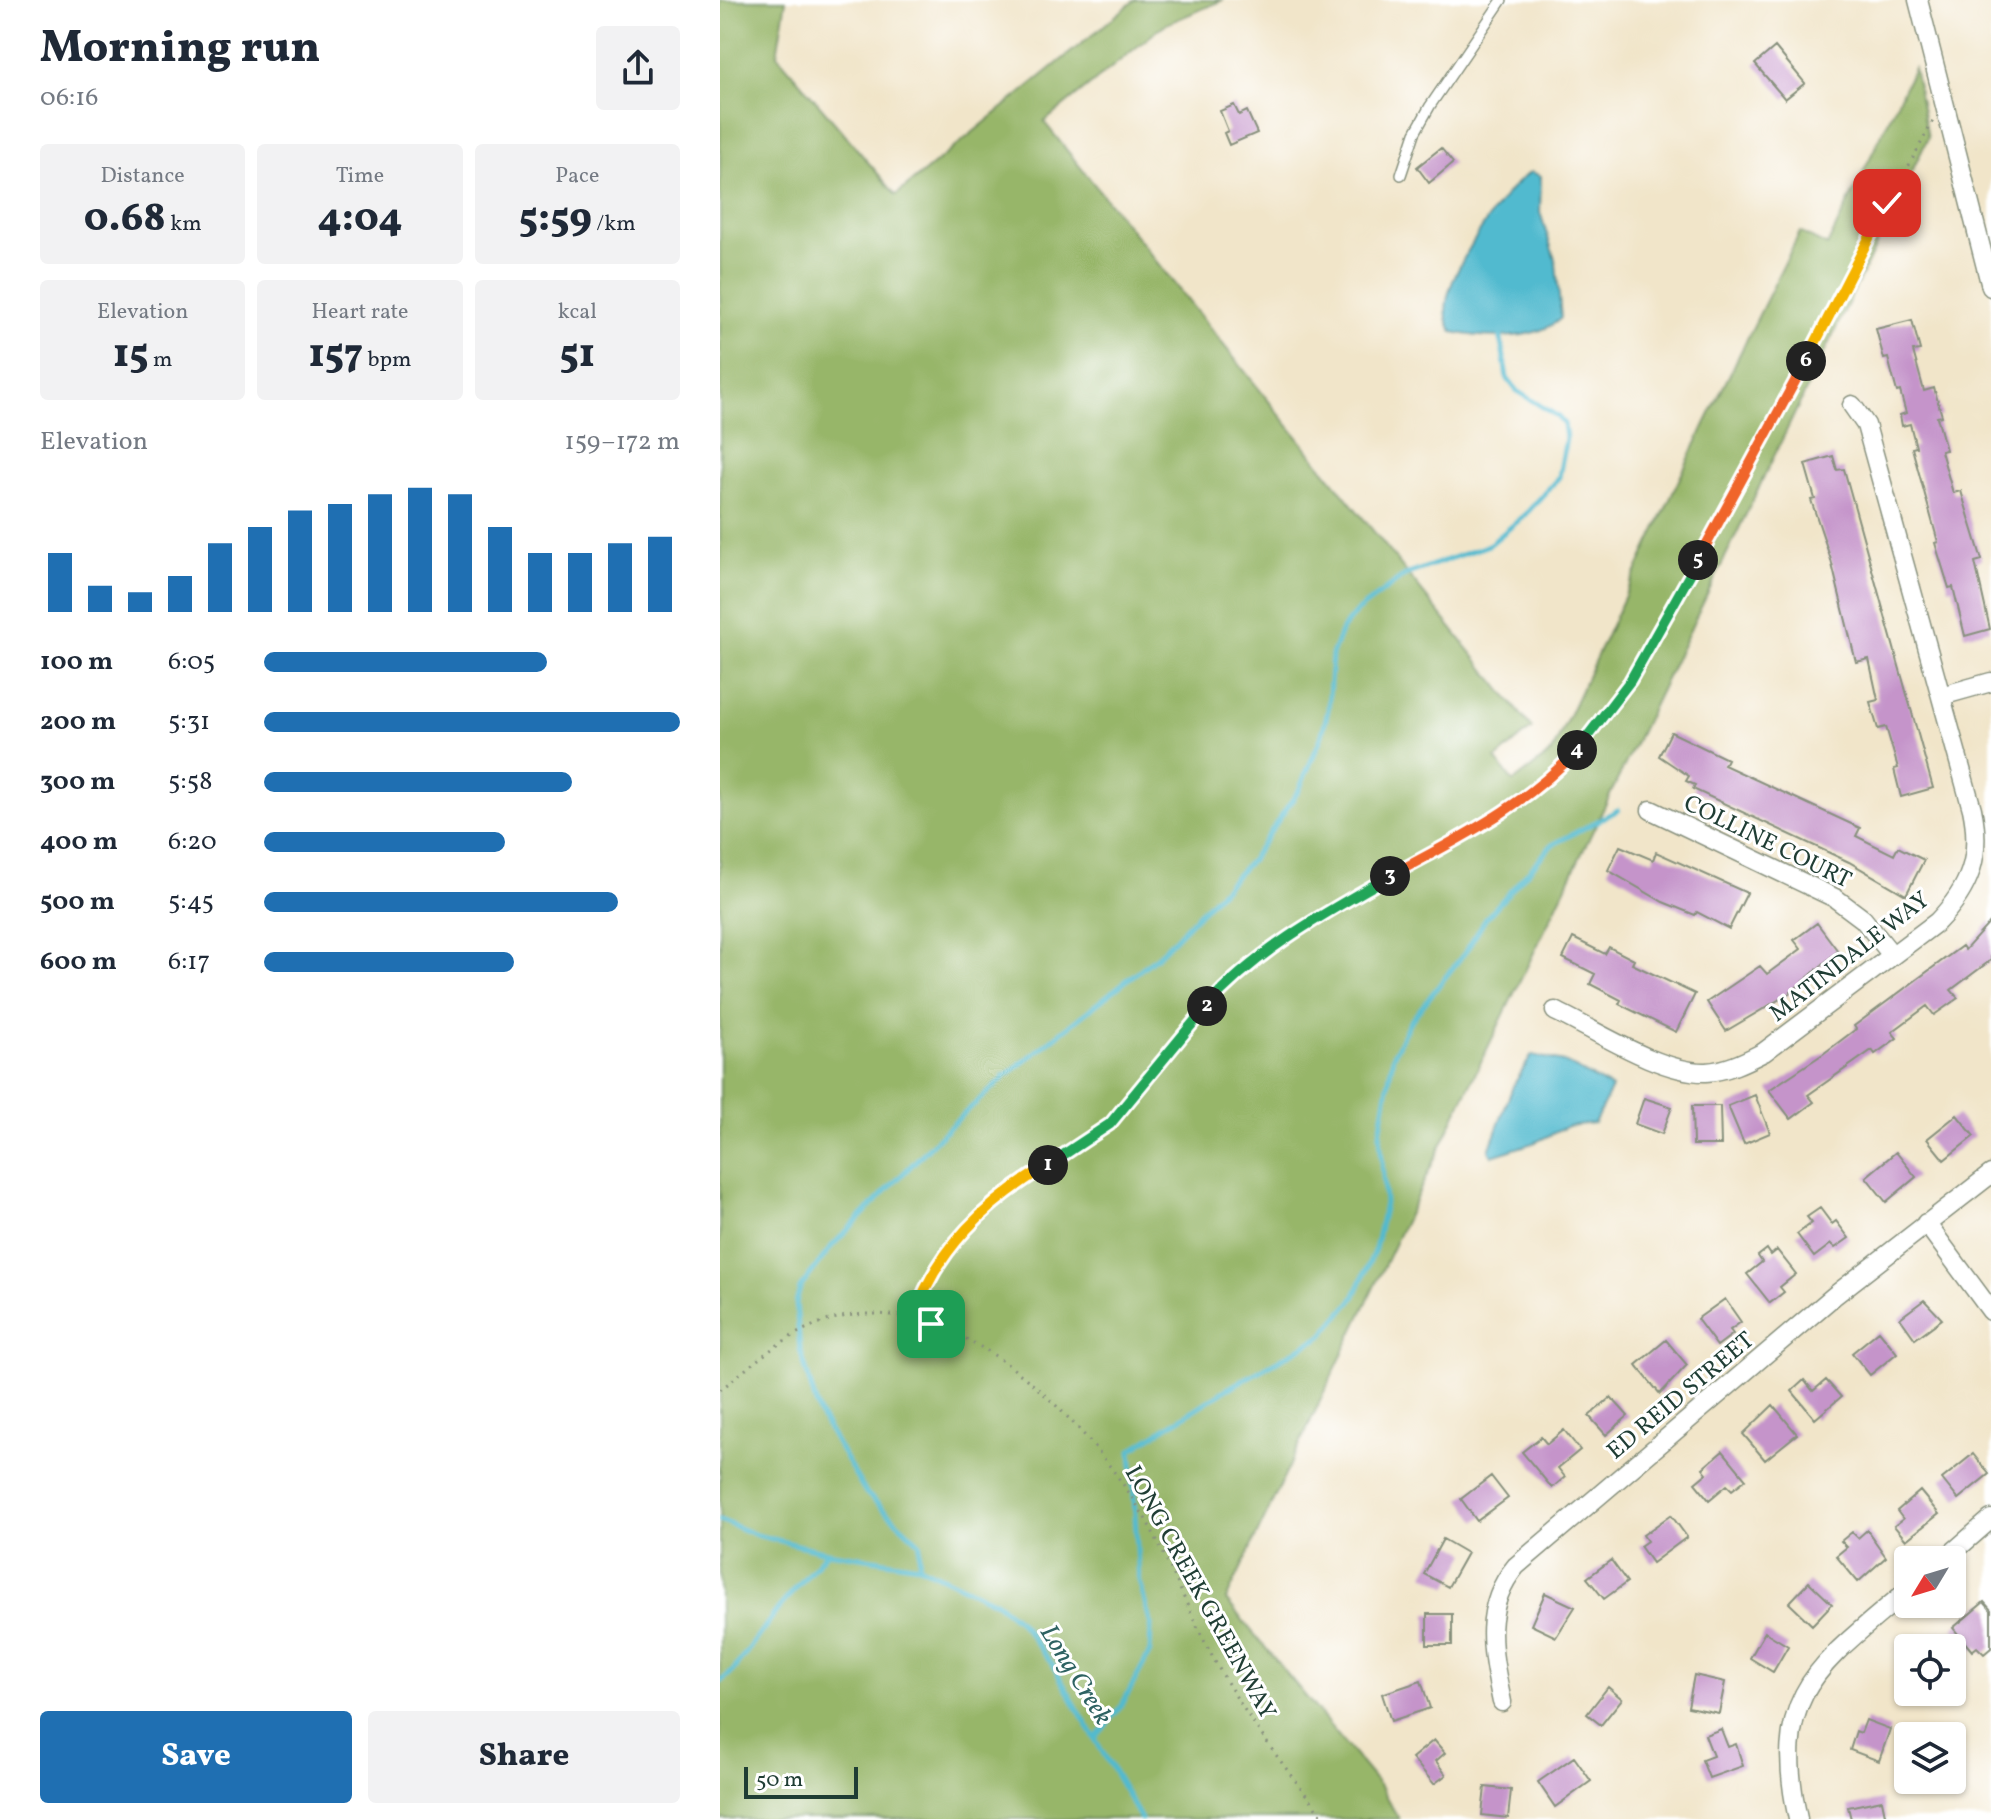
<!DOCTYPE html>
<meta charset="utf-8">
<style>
:root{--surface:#fff;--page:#f2f2f3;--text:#1f2937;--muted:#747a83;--accent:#1f6fb2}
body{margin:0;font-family:Vollkorn,serif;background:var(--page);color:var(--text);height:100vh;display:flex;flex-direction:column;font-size:30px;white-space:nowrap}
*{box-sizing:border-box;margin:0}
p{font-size:26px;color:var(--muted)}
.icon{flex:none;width:44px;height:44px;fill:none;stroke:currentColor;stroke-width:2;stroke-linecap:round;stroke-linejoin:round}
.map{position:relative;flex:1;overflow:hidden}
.drawer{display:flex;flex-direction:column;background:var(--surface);width:720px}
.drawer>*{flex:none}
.needle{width:52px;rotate:232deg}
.buttons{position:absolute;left:1174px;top:1546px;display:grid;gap:16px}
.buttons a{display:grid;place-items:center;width:72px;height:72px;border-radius:8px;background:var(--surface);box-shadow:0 2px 6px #0004;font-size:40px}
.scale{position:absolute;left:24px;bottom:20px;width:114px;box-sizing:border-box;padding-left:8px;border:4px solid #1f3d34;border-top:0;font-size:22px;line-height:28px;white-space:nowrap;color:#1f3d34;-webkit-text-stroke:6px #fff;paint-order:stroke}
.pin{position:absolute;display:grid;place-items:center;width:68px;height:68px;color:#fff;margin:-34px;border-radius:16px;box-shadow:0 4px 12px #0006}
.km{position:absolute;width:40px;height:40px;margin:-20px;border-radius:50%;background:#222;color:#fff;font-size:22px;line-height:40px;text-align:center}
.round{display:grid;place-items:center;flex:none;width:84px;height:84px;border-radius:8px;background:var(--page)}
.overview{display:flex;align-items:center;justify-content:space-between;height:136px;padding:0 40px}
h1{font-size:44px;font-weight:800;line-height:60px}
.figures{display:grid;grid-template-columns:repeat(3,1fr);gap:12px;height:136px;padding:8px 40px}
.figures div{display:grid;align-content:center;border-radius:8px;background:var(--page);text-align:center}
.figures b{font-size:40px;font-weight:800}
.figures small{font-size:22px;font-weight:400}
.figures p{font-size:22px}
.chart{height:224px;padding:16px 40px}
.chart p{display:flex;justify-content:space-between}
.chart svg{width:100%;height:144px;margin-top:8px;stroke:var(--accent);stroke-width:6}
.action{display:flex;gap:16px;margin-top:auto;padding:16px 40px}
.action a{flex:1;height:92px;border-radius:8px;background:var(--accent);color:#fff;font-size:32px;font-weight:800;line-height:92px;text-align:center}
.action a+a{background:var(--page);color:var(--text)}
ul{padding:0 40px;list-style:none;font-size:26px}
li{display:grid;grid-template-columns:128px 96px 1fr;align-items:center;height:60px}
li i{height:20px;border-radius:10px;background:var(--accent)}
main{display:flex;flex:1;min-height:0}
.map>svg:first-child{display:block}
</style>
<main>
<section class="drawer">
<div class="overview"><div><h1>Morning run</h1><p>06:16</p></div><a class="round"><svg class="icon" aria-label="share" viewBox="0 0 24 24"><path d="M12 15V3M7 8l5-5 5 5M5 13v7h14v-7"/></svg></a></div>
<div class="figures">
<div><p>Distance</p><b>0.68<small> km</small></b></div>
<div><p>Time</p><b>4:04</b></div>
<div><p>Pace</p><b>5:59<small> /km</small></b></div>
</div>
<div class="figures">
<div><p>Elevation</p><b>15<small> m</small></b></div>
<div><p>Heart rate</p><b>157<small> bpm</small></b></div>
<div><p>kcal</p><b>51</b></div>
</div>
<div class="chart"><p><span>Elevation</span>159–172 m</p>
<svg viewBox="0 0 160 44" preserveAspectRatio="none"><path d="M5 44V26M15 44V36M25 44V38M35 44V33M45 44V23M55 44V18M65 44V13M75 44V11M85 44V8M95 44V6M105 44V8M115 44V18M125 44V26M135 44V26M145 44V23M155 44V21"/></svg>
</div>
<ul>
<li><b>100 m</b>6:05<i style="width:68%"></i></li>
<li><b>200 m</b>5:31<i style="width:100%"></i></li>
<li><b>300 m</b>5:58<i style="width:74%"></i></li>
<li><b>400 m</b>6:20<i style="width:58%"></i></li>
<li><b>500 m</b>5:45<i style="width:85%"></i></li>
<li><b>600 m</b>6:17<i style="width:60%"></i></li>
</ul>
<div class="action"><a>Save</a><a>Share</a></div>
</section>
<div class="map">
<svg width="1271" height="1819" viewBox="0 0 1271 1819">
<rect width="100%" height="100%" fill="#fff"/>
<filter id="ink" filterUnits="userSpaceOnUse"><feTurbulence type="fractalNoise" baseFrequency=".0125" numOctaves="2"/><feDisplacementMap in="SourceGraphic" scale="16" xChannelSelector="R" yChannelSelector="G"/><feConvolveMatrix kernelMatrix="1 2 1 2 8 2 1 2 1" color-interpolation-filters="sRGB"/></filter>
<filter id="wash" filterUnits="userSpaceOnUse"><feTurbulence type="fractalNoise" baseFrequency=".006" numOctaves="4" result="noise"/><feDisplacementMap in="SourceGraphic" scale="32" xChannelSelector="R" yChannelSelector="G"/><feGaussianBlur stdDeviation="1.8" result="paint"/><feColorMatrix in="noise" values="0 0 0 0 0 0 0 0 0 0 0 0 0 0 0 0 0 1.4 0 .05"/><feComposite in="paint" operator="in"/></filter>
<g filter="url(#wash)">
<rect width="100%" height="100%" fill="#f1e5c9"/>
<path fill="#97b669" stroke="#5b7a4e" stroke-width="2" d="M 0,0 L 66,0 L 57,55 L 176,195 L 415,0 L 503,0 L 444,25 L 324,122 L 812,728 L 776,759 L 793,782 L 832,752 L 986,422 L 1080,232 L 1107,246 L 1194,68 L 1208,138 L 742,1101 L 506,1600 L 659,1785 L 679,1819 L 0,1819 Z"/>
<path fill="#51bacf" stroke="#387c82" stroke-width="2" d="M 811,172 L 821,176 L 820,212 L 836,263 L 841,318 C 817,341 765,339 733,332 C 727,322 725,314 727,302 C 729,273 785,185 811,172 Z
M 812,1055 L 844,1062 L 892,1088 L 874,1123 L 848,1126 L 816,1142 L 772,1156 L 769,1151 L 793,1086 Z"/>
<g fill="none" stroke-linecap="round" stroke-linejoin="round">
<path stroke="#51bacf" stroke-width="5" d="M 0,1520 L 36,1535 L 107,1552 L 199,1566 L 275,1602 L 299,1621 L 332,1664 L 421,1819
M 199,1566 L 200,1543 L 146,1493 L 99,1414 L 80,1349 L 76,1303 L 80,1288 L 112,1246 L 226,1130 L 287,1075 L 440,954 L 531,860 L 579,790 L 601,738 L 608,710 L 612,655 L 622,629 L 636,612 L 685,575 L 769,545 L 804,516 L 839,477 L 846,438 L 844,424 L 837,416 L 797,391 L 787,378 L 780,332
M 0,1682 L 12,1672 L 58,1609 L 107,1552
M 375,1739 L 402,1705 L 430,1652 L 431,1625 L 419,1580 L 411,1450 L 505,1390 L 602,1336 L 634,1298 L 655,1249 L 665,1203 L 660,1133 L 673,1056 L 689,1023 L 746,951 L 766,918 L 832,845 L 898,810"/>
</g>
<g id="blocks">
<path fill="#c594ca" d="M 1055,47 L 1085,83 L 1065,99 L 1035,64 Z
M 514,105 L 519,115 L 527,111 L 537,133 L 509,145 L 504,133 L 508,131 L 500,111 Z
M 721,148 L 733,163 L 709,183 L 697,167 Z
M 1192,320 L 1200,350 L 1193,351 L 1204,391 L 1214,388 L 1222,416 L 1217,417 L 1226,450 L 1221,451 L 1233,493 L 1241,491 L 1262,560 L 1255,562 L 1270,629 L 1245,636 L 1233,587 L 1229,588 L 1215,543 L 1218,542 L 1192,448 L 1196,447 L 1190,424 L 1182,426 L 1180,415 L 1186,413 L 1180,391 L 1177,392 L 1168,358 L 1164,359 L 1156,329 Z
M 1113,456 L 1117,470 L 1124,469 L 1213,788 L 1181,797 L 1174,769 L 1178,768 L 1166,727 L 1158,729 L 1150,702 L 1158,700 L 1149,659 L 1136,662 L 1111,560 L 1091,500 L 1095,499 L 1085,464 Z
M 951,732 L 1007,759 L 1004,765 L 1140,828 L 1136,836 L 1174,855 L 1178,847 L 1204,860 L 1186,895 L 1129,862 L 973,789 L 975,785 L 966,781 L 969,776 L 939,756 Z
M 900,846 L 933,860 L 936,852 L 1027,893 L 1009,929 L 977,912 L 975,915 L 943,902 L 888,870 Z
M 1271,921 L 1271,960 L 1231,990 L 1238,998 L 1214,1015 L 1207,1006 L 1172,1032 L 1177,1038 L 1155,1054 L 1152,1050 L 1088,1095 L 1094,1102 L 1071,1119 L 1049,1090 L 1103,1054 L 1136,1029 L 1134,1026 L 1242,946 L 1245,950 Z
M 1097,923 L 1118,951 L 1070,993 L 1006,1031 L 987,1002 L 1040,966 L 1047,974 L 1081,949 L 1074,940 Z
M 853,938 L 885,954 L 889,947 L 914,960 L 912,964 L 975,994 L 956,1032 L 899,1004 L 901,1000 L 870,984 L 875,974 L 843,958 Z
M 1035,1095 L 1050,1133 L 1024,1144 L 1008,1106 Z
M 924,1098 L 952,1107 L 942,1134 L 915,1124 Z
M 972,1106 L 1000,1106 L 1001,1145 L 973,1145 Z
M 1237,1115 L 1254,1136 L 1224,1160 L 1207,1139 Z
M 1176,1152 L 1196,1177 L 1166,1202 L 1146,1177 Z
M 1100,1208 L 1112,1224 L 1116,1221 L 1129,1238 L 1115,1248 L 1111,1244 L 1094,1257 L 1077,1234 L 1092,1223 L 1087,1217 Z
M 1047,1249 L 1051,1255 L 1057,1250 L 1076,1274 L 1060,1287 L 1064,1292 L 1050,1303 L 1027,1274 L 1042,1262 L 1038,1256 Z
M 1005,1299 L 1021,1322 L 1010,1330 L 1013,1334 L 997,1346 L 977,1319 Z
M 1204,1300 L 1222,1319 L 1195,1339 L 1180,1318 Z
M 1159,1331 L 1177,1353 L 1150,1375 L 1132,1353 Z
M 946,1340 L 967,1365 L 940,1394 L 916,1365 Z
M 1084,1380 L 1093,1391 L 1106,1380 L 1121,1397 L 1095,1419 L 1072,1391 Z
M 891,1397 L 908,1416 L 886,1435 L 869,1416 Z
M 1053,1405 L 1077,1434 L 1045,1460 L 1023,1434 Z
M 844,1430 L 860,1450 L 838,1468 L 845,1477 L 832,1488 L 802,1452 L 821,1437 L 827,1444 Z
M 1003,1451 L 1026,1479 L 1012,1490 L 1007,1485 L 989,1500 L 975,1483 L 987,1473 L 983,1468 Z
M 1253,1454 L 1269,1474 L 1238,1499 L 1222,1479 Z
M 771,1476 L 788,1498 L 757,1521 L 741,1499 Z
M 1200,1491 L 1219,1514 L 1186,1540 L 1174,1526 L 1183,1519 L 1177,1511 Z
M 951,1515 L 967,1537 L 932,1563 L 920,1546 L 927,1541 L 923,1535 Z
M 1147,1530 L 1166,1557 L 1138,1582 L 1116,1556 L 1127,1547 L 1121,1541 L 1132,1532 L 1138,1538 Z
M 723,1539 L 747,1553 L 728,1587 L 704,1574 Z
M 891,1560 L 907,1582 L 884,1599 L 867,1578 Z
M 1089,1582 L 1112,1604 L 1092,1625 L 1069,1603 Z
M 825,1593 L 855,1607 L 836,1637 L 811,1625 Z
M 1264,1602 L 1271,1610 L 1271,1648 L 1264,1654 L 1257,1647 L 1252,1651 L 1233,1628 Z
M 707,1614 L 732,1614 L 732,1645 L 707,1645 Z
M 1045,1632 L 1068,1646 L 1053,1672 L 1030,1658 Z
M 974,1675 L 1005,1682 L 999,1713 L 968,1707 Z
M 701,1681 L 710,1708 L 671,1721 L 662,1694 Z
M 888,1687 L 902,1699 L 881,1725 L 867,1714 Z
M 1146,1720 L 1170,1729 L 1159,1761 L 1130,1750 L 1136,1731 L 1141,1733 Z
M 1001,1729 L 1008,1747 L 1016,1744 L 1023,1766 L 989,1778 L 982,1760 L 993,1756 L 985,1735 Z
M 714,1740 L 725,1753 L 716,1761 L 726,1775 L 714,1784 L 692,1758 Z
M 854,1757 L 871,1781 L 835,1807 L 818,1782 Z
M 765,1787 L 791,1790 L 788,1818 L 762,1815 Z
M 1162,1800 L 1166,1819 L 1131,1819 L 1128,1807 Z"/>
</g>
</g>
<g filter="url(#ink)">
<use href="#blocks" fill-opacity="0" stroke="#88917e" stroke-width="2"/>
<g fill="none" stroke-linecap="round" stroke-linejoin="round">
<g stroke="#88917e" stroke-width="12">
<path id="lane" d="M 681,175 L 695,133 L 710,106 L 782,0"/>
</g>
<g stroke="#88917e" stroke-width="21">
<path id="street" d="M 1198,0 L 1271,287
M 1221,696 L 1271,682
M 931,810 L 1115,898 L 1143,919 L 1172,955
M 835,1011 C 877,1031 940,1073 986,1072 C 1007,1071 1026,1061 1044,1052 L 1217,922 C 1250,888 1262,856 1252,809 L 1146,425 L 1132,405
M 1206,1223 L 1271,1311
M 1224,1560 L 1271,1519
M 782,1702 C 772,1653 761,1608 796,1566 L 1114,1296 L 1271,1174
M 1078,1819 C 1050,1692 1099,1666 1188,1590"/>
</g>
<path stroke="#88917e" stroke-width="3" stroke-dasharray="2 6" stroke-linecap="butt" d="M 194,1317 L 205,1286 L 217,1264 L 267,1207 L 390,1124 L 504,987 L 568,936 L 780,815 C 833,778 874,734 910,681 L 1213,121
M 0,1390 C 32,1365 61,1337 100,1323 C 230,1277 365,1417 425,1518 C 452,1565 470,1617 497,1665 C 528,1720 566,1769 605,1819"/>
<use href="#lane" stroke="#fff" stroke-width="9"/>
<use href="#street" stroke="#fff" stroke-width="18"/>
</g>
</g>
<g fill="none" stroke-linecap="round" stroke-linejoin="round" filter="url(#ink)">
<g stroke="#fff" stroke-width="16">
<path id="split-1" d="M 211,1324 L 194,1317 C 217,1248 267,1202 328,1165"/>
</g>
<g stroke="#fff" stroke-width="16">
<path id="split-2" d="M 328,1165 L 390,1124 L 487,1006"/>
</g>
<g stroke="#fff" stroke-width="16">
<path id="split-3" d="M 487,1006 C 537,950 605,913 670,876"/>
</g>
<g stroke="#fff" stroke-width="16">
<path id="split-4" d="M 670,876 C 737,839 805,807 857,750"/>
</g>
<g stroke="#fff" stroke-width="16">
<path id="split-5" d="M 857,750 L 910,681 L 978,560"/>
</g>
<g stroke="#fff" stroke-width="16">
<path id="split-6" d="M 978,560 L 1086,361"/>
</g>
<g stroke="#fff" stroke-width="16">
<path id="split-7" d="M 1086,361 L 1167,203"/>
</g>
<use href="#split-1" stroke="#f5b400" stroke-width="10"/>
<use href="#split-2" stroke="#22a559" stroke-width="10"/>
<use href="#split-3" stroke="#22a559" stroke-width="10"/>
<use href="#split-4" stroke="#f0652b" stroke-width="10"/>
<use href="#split-5" stroke="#22a559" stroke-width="10"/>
<use href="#split-6" stroke="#f0652b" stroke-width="10"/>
<use href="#split-7" stroke="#f5b400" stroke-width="10"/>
</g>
<g text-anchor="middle" stroke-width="6" stroke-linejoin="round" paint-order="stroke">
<g font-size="24" fill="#1f3d34" stroke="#fff">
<text transform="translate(1048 841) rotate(26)" y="8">COLLINE COURT</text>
<text transform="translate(1129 956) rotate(-38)" y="8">MATINDALE WAY</text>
<text transform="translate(960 1395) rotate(-40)" y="8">ED REID STREET</text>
<text transform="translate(481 1592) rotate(61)" y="8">LONG CREEK GREENWAY</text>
</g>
<g font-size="26" font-style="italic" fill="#2e6262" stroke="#fff">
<text transform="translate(357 1674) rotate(58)" y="9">Long Creek</text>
</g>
</g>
</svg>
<div class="buttons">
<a><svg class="needle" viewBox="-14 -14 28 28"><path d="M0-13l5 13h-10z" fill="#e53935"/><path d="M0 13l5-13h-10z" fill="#747a83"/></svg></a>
<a><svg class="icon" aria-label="locate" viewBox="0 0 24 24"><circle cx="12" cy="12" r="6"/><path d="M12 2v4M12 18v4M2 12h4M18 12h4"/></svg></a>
<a><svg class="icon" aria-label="layers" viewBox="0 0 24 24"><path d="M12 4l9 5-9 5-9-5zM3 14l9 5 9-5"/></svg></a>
</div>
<div class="scale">50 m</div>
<div class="pin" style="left:211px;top:1324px;background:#1e9e55"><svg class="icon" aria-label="arrive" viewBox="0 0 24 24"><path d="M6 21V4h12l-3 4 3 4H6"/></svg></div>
<div class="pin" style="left:1167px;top:203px;background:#d93025"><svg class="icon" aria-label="check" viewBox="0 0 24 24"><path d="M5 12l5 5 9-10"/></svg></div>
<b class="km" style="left:328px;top:1165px">1</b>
<b class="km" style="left:487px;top:1006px">2</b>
<b class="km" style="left:670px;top:876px">3</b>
<b class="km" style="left:857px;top:750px">4</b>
<b class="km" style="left:978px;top:560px">5</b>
<b class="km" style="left:1086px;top:361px">6</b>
</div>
</main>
